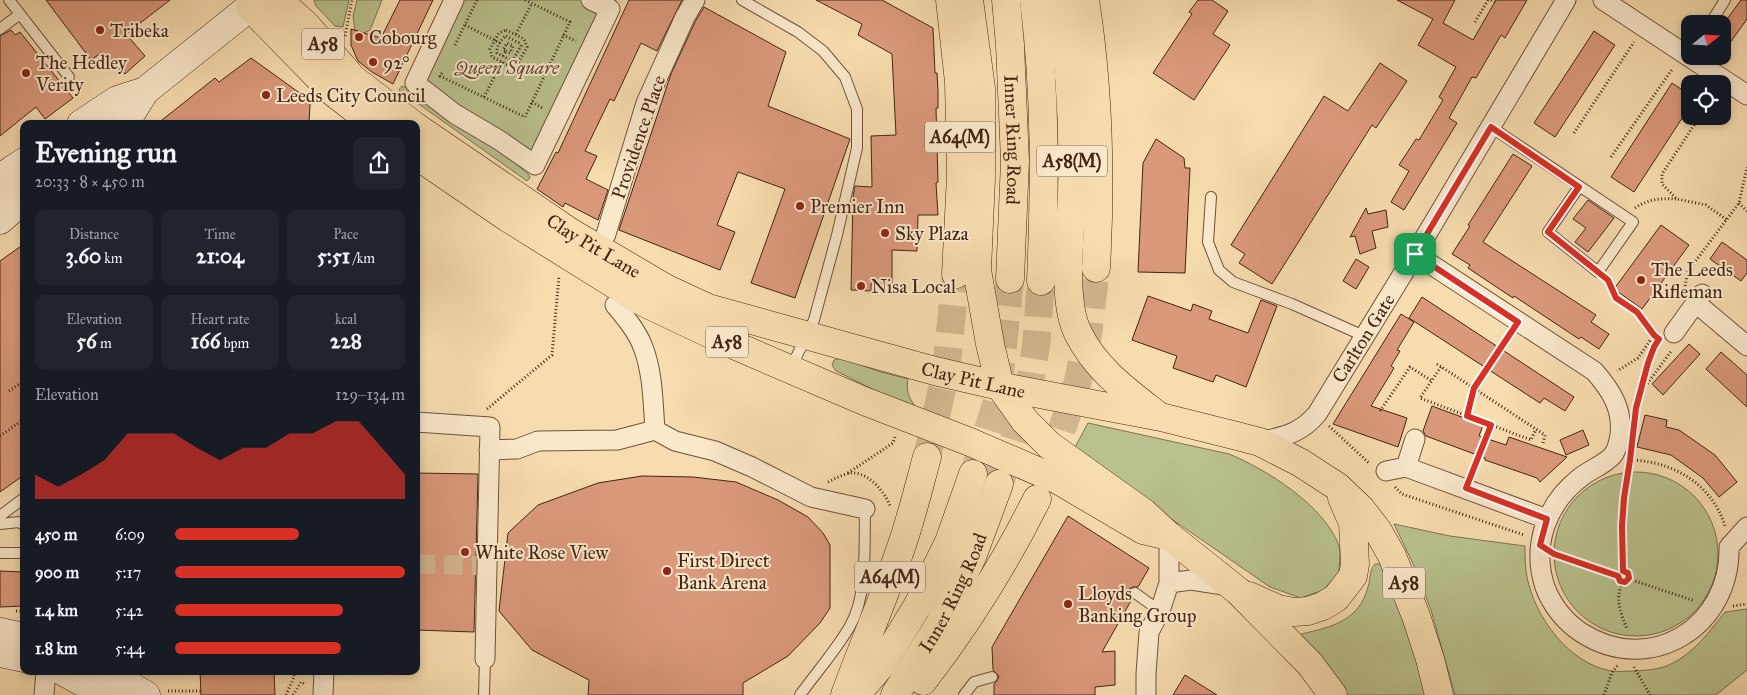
<!DOCTYPE html>
<meta charset="utf-8">
<style>
:root{--surface:#171b24;--page:#20242c;--text:#f1f3f6;--muted:#9ea1a6;--accent:#d93025}
body{margin:0;font-family:"IM FELL Great Primer",serif;background:var(--page);color:var(--text);height:100vh;display:flex;flex-direction:column;font-size:19px;white-space:nowrap}
*{box-sizing:border-box;margin:0}
p{font-size:16px;color:var(--muted)}
.icon{flex:none;width:28px;height:28px;fill:none;stroke:currentColor;stroke-width:2;stroke-linecap:round;stroke-linejoin:round}
.map{position:relative;flex:1;overflow:hidden}
.drawer{position:absolute;left:20px;top:120px;width:400px;height:555px;display:flex;flex-direction:column;background:var(--surface);border-radius:10px;box-shadow:0 2px 8px #0003}
.drawer>*{flex:none}
.needle{width:32px;rotate:72deg}
.buttons{position:absolute;left:1681px;top:15px;display:grid;gap:10px}
.buttons a{display:grid;place-items:center;width:50px;height:50px;border-radius:10px;background:var(--surface);box-shadow:0 2px 8px #0003;font-size:25px}
.pin{position:absolute;display:grid;place-items:center;width:42px;height:42px;color:#fff;margin:-21px;border-radius:10px;box-shadow:0 2px 8px #0006}
.round{display:grid;place-items:center;flex:none;width:52px;height:52px;border-radius:10px;background:var(--page)}
.headline{display:flex;align-items:center;justify-content:space-between;height:85px;padding:0 15px}
h1{font-size:28px;font-weight:700;line-height:38px}
.metrics{display:grid;grid-template-columns:repeat(3,1fr);gap:8px;height:85px;padding:5px 15px}
.metrics div{display:grid;align-content:center;border-radius:10px;background:var(--page);text-align:center}
.metrics b{font-size:21px;font-weight:700}
.metrics small{font-size:14px;font-weight:400}
.metrics p{font-size:14px}
.chart{height:140px;padding:10px 15px}
.chart p{display:flex;justify-content:space-between}
.chart svg{width:100%;height:90px;margin-top:5px;fill:var(--accent);opacity:.7}
ul{padding:0 15px;list-style:none;font-size:16px}
li{display:grid;grid-template-columns:80px 60px 1fr;align-items:center;height:38px}
li i{height:12px;border-radius:6px;background:var(--accent)}
.map>svg:first-child{display:block}
</style>
<div class="map">
<svg width="1747" height="695" viewBox="0 0 1747 695">
<rect width="100%" height="100%" fill="#f7dcaf"/>
<filter id="stains"><feTurbulence type="fractalNoise" baseFrequency=".004" numOctaves="4"/><feColorMatrix values="0 0 0 0 .2 0 0 0 0 .09 0 0 0 0 .02 0 0 0 .5 -.17"/></filter>
<radialGradient id="worn" r=".72"><stop offset=".6" stop-color="#630" stop-opacity="0"/><stop offset="1" stop-color="#630" stop-opacity=".3"/></radialGradient>
<path fill="#b9c18e" stroke="#7e7251" d="M 314,0 L 349,0 L 343,27 L 335,26 L 316,6 Z
M 357,0 L 382,0 L 370,30 L 364,33 L 355,30 L 353,16 Z
M 454,0 L 591,0 L 610,9 L 535,165 L 415,83 Z
M 402,86 L 409,89 L 511,159 L 529,175 L 530,178 L 527,181 L 399,90 Z
M 841,358 L 881,372 L 908,379 C 905,395 912,403 922,414 L 836,371 L 832,365 L 834,360 Z
M 1088,423 L 1229,454 C 1266,469 1325,506 1339,546 C 1341,553 1339,565 1339,573 L 1323,590 L 1301,598 L 1270,587 L 1073,451 Z
M1554 554a82 82 0 1 1 164 0a82 82 0 1 1-164 0Z
M 1394,524 L 1450,536 L 1525,546 C 1525,556 1525,567 1527,577 C 1535,617 1568,663 1611,671 C 1618,672 1626,671 1634,671 C 1645,670 1660,670 1671,664 C 1694,653 1709,632 1725,612 L 1747,609 L 1747,670 L 1716,695 L 1455,695 L 1431,610 L 1415,568 Z
M 1375,564 L 1380,564 L 1386,568 L 1399,590 L 1425,695 L 1346,695 L 1298,637 L 1301,634 C 1332,627 1359,621 1368,587 C 1371,578 1369,571 1375,564 Z"/>
<path fill="#db997c" stroke="#422414" d="M 46,0 L 170,0 L 126,34 L 145,56 L 125,74 L 101,53 L 91,60 Z
M 400,0 L 433,0 L 393,84 L 372,72 L 358,61 L 351,45 L 351,29 L 381,38 Z
M 629,0 L 682,0 L 657,51 L 641,43 L 614,101 L 610,99 L 585,151 L 597,156 L 586,179 L 608,190 L 598,220 L 565,203 L 563,207 L 537,189 L 556,152 L 558,153 Z
M 816,0 L 882,0 L 933,28 L 935,73 L 937,73 L 938,91 L 938,108 L 936,108 L 938,182 L 936,183 L 938,215 L 918,215 L 917,251 L 892,250 L 892,284 L 871,284 L 871,291 L 851,290 L 853,197 L 855,186 L 872,187 L 871,136 L 896,135 L 892,54 L 858,35 L 862,24 Z
M 1198,0 L 1212,0 L 1228,11 L 1213,34 L 1230,45 L 1194,100 L 1153,73 L 1192,14 L 1189,12 Z
M 1397,0 L 1455,0 L 1443,23 L 1473,40 L 1496,0 L 1527,0 L 1505,38 L 1501,35 L 1476,78 L 1472,77 L 1449,118 L 1457,123 L 1404,210 L 1391,202 L 1409,171 L 1399,165 L 1416,139 L 1419,140 L 1443,100 L 1439,97 L 1456,67 L 1418,45 L 1433,19 Z
M 1741,0 L 1747,0 L 1747,19 L 1722,54 L 1722,26 Z
M 704,7 L 786,52 L 768,106 L 850,139 L 795,298 L 751,283 L 785,189 L 738,172 L 717,225 L 735,232 L 720,270 L 619,230 L 671,74 L 695,22 Z
M 11,30 L 15,35 L 20,32 L 73,98 L 45,119 L 36,107 L 0,136 L 0,36 Z
M 1594,31 L 1615,45 L 1555,137 L 1534,123 Z
M 251,58 L 308,99 L 310,104 L 309,124 L 157,124 L 215,78 L 219,82 Z
M 1380,63 L 1407,81 L 1376,128 L 1372,125 L 1272,284 L 1239,263 L 1245,254 L 1231,245 L 1324,96 L 1348,111 Z
M 1672,83 L 1690,95 L 1690,106 L 1634,192 L 1611,177 Z
M 1156,139 L 1184,158 L 1185,168 L 1190,168 L 1185,273 L 1138,272 L 1143,163 Z
M 1513,154 L 1532,166 L 1483,242 L 1596,315 L 1591,322 L 1609,334 L 1599,349 L 1581,337 L 1579,339 L 1514,296 L 1513,298 L 1468,268 L 1470,265 L 1452,254 L 1470,226 L 1468,225 Z
M 1588,200 L 1614,218 L 1588,252 L 1575,242 L 1586,228 L 1573,219 Z
M 1366,208 L 1368,214 L 1386,210 L 1388,227 L 1372,231 L 1376,248 L 1360,254 L 1355,236 L 1350,237 Z
M 1661,225 L 1689,245 L 1642,309 L 1614,289 Z
M 1722,242 L 1747,260 L 1747,273 L 1741,281 L 1710,259 Z
M 24,244 L 24,475 L 0,492 L 0,261 Z
M 1356,259 L 1369,267 L 1356,289 L 1343,281 Z
M 1148,296 L 1191,311 L 1193,304 L 1212,311 L 1209,319 L 1248,333 L 1261,300 L 1277,306 L 1246,387 L 1216,375 L 1213,382 L 1173,368 L 1177,356 L 1132,340 Z
M 1422,297 L 1574,397 L 1565,411 L 1544,398 L 1540,403 L 1409,318 Z
M 1401,314 L 1414,322 L 1397,350 L 1400,351 L 1391,366 L 1394,368 L 1371,406 L 1407,418 L 1398,447 L 1333,424 Z
M 1689,344 L 1700,354 L 1663,395 L 1652,384 Z
M 1721,352 L 1747,375 L 1747,407 L 1706,369 Z
M 1432,406 L 1483,425 L 1479,436 L 1506,445 L 1509,437 L 1567,457 L 1540,482 L 1537,478 L 1485,460 L 1485,458 L 1426,436 L 1423,431 Z
M 1645,415 L 1667,420 L 1666,427 L 1679,430 L 1715,455 L 1737,482 L 1719,497 L 1703,478 L 1671,455 L 1637,447 Z
M 1583,430 L 1589,445 L 1566,455 L 1560,440 Z
M 416,473 L 478,474 L 474,632 L 416,630 Z
M 642,476 L 693,477 L 736,482 L 778,500 L 808,517 L 823,533 L 830,545 L 830,608 L 820,623 L 788,656 L 743,683 L 743,695 L 588,695 L 589,680 L 532,650 L 499,611 L 508,533 L 538,505 L 598,483 Z
M 1068,516 L 1149,568 L 1138,587 L 1133,587 L 1129,589 L 1129,595 L 1132,599 L 1102,652 L 1115,651 L 1115,685 L 1095,687 L 1095,695 L 994,695 L 994,684 L 997,681 L 999,676 L 993,670 L 992,647 Z
M 0,571 L 24,572 L 24,606 L 0,607 Z
M 200,671 L 274,671 L 275,695 L 201,695 Z
M 1185,675 L 1217,695 L 1173,695 Z"/>
<g fill="none" stroke-linecap="round" stroke-linejoin="round">
<path stroke="#d3b790" stroke-width="19" stroke-dasharray="19 9" stroke-linecap="butt" d="M 416,564 L 487,566"/>
<path stroke="#d3b790" stroke-width="28" stroke-dasharray="28 14" stroke-linecap="butt" d="M 927,457 L 946,371 L 956,274
M 975,470 L 997,402 L 1010,279
M 1048,470 L 1077,385 L 1088,335 L 1096,268
M 1001,480 L 1027,400 L 1036,346 L 1041,281"/>
<g stroke="#6f523b" stroke-width="12">
<path id="lane" d="M 9,0 L 69,77
M 742,0 L 798,32 L 823,51 L 845,77 L 857,109 L 857,148 L 837,235 L 814,320 L 791,368
M 1710,24 L 1725,0
M 0,29 L 20,14
M 1491,127 L 1633,222 L 1598,272 L 1548,232 L 1579,187
M 0,197 L 24,182
M 1211,197 L 1208,242 L 1219,270 L 1233,282 L 1292,304 L 1364,336
M 0,516 L 24,498
M 0,524 L 19,522 L 24,525
M 0,553 L 24,553
M 1135,593 L 1160,611
M 484,695 L 485,659
M 800,695 C 815,674 837,649 850,626 C 868,595 864,545 865,509
M 964,695 L 974,682 L 992,677"/>
</g>
<g stroke="#6f523b" stroke-width="21">
<path id="street" d="M 454,0 L 415,83 L 455,114 L 499,140 L 535,165 L 610,9 L 591,0
M 1603,0 L 1747,95
M 599,249 L 606,234 L 646,103 L 685,17 L 695,0
M 1415,254 L 1594,371 C 1611,390 1623,409 1620,435 C 1619,441 1617,451 1612,456 C 1604,465 1591,469 1581,477 C 1547,503 1531,545 1545,587 C 1552,606 1566,623 1582,633 C 1651,677 1731,626 1729,547 L 1747,527
M 1696,303 L 1747,346
M 1674,333 L 1702,294
M 416,422 L 490,427 L 485,659
M 655,430 L 675,441 L 715,451 L 752,467 L 811,497 L 865,509
M 1415,439 L 1406,467 L 1547,519
M 1260,442 C 1284,436 1300,434 1317,414 L 1415,254 L 1566,0
M 489,450 L 517,449 L 538,441 L 617,440 L 655,430 C 653,403 653,373 643,347 C 637,331 625,317 615,305
M 1386,471 L 1406,467
M 1169,583 L 1191,580 L 1230,586
M 44,695 L 46,671
M 323,695 L 324,671
M 1146,695 L 1146,674 L 1149,632 L 1160,611 L 1169,583 L 1169,536"/>
</g>
<g stroke="#422414" stroke-width="29">
<path id="secondary" d="M 81,124 L 117,100 L 145,91 L 250,7
M 121,124 L 130,115 L 145,91
M 0,178 L 24,162
M 0,220 L 24,199
M 0,632 L 24,637
M 0,653 L 24,658
M 62,671 L 106,695
M 104,671 L 146,695"/>
</g>
<g stroke="#422414" stroke-width="29">
<g id="highway">
<path d="M 257,0 L 250,7 L 333,92 L 374,124"/>
<path d="M 278,0 L 306,25 L 353,79 L 412,124"/>
<path d="M 950,0 L 959,82 L 961,176 L 956,274"/>
<path d="M 969,0 L 981,88 L 981,178 L 977,270 L 990,344 L 1000,386 L 1025,421 L 1049,445 L 1144,513 L 1169,536 L 1238,591 L 1310,664 L 1333,695"/>
<path id="s1" d="M 1006,0 L 1010,45 L 1015,161 L 1010,279"/>
<path d="M 1034,0 C 1046,95 1045,186 1041,281"/>
<path d="M 1060,0 C 1070,64 1074,128 1072,193 C 1071,230 1061,300 1078,333 C 1095,368 1125,390 1156,414"/>
<path d="M 1085,0 C 1099,89 1101,178 1096,268"/>
<path id="s2" d="M 416,127 L 570,232 L 667,289 L 708,308 L 935,371 L 1013,389 L 1161,417 L 1237,436 L 1260,442 L 1301,463 L 1338,487 L 1361,509 L 1378,531 L 1392,556 L 1416,616 L 1430,659 L 1439,695"/>
<path d="M 416,155 L 508,218 L 643,302 L 736,346 L 864,401 L 970,442 L 1058,480 L 1143,530 L 1169,536"/>
<path d="M 1249,596 L 1278,609 L 1294,612 L 1308,611 L 1323,606 L 1336,598 L 1353,576 L 1355,564 L 1353,523 L 1342,498"/>
<path d="M 923,681 C 967,624 1005,563 1037,499"/>
<path d="M 845,695 C 862,648 882,603 898,556 C 910,524 918,490 927,457"/>
<path d="M 856,695 L 882,664 L 918,605 L 949,542 L 973,474"/>
<path id="s3" d="M 895,695 L 939,625 L 972,557 L 999,484"/>
</g>
</g>
<path stroke="#422414" stroke-width="3" stroke-dasharray="1 2.5" stroke-linecap="butt" d="M 1491,0 L 1495,2
M 1475,22 L 1488,0
M 465,25 L 500,43
M 506,30 L 524,39 L 527,47 L 517,65 L 510,66 L 492,57 L 490,49 L 499,33 Z
M 516,34 L 532,3
M 563,35 L 576,41
M 345,36 L 352,0
M 506,36 L 519,43 L 521,46 L 514,58 L 512,61 L 497,53 C 496,48 501,39 506,36 Z
M 455,45 L 477,0
M 503,56 L 506,51 L 503,50 L 507,43 L 513,46 L 510,53 L 506,51
M 442,73 L 440,76 L 525,117 L 570,22 L 525,0
M 484,97 L 502,62
M 532,102 L 542,108
M 1700,116 L 1662,174 L 1662,184 L 1677,199 L 1706,205 L 1727,220
M 1574,133 L 1634,42
M 1611,157 L 1673,68
M 1739,203 L 1747,211
M 1635,208 C 1648,199 1661,198 1676,199
M 1608,280 L 1616,298 L 1637,312 L 1654,335 L 1638,358 L 1617,371
M 1685,286 L 1688,271 L 1739,203 L 1747,167
M 1437,364 L 1545,435 L 1543,443
M 1441,367 L 1420,398 L 1531,440 L 1536,429
M 9,391 L 24,381
M 1639,395 L 1672,350
M 1636,405 C 1640,384 1646,358 1658,340
M 487,409 L 552,355 L 559,276
M 1380,411 L 1410,367 L 1432,381
M 1467,416 L 1474,388 L 1509,335
M 1329,426 L 1370,464
M 0,436 L 24,419
M 1630,460 C 1673,461 1712,484 1725,526
M 848,473 L 893,443 L 895,437
M 1472,473 L 1491,425
M 828,482 C 834,479 840,476 846,474 C 865,468 884,490 890,506
M 1395,487 L 1402,494 L 1524,535
M 1557,555 L 1618,576 L 1621,582 L 1627,582 L 1629,579 L 1695,601
M 1623,571 C 1622,535 1622,501 1629,466
M 1618,576 L 1621,572 L 1626,572 L 1629,574 L 1629,579
M 1623,583 C 1614,597 1621,614 1627,629
M 1733,606 L 1747,604
M 16,611 L 24,611
M 1634,667 L 1650,695
M 168,691 L 201,691
M 286,695 L 294,677 L 294,671
M 293,695 L 301,682 L 305,684
M 1604,695 L 1612,672 L 1618,665"/>
<use href="#lane" stroke="#fae8cb" stroke-width="10"/>
<use href="#street" stroke="#fae8cb" stroke-width="19"/>
<use href="#secondary" stroke="#fae8cb" stroke-width="28"/>
<use href="#highway" stroke="#f7dcaf" stroke-width="28"/>
</g>
<g fill="none" stroke-linecap="round" stroke-linejoin="round">
<g stroke="#fff" stroke-width="10">
<path id="route" d="M 1491,127 L 1579,187 L 1548,232 L 1608,280 L 1616,298 L 1637,312 L 1654,335 L 1659,339 L 1654,347 L 1648,363 L 1636,408 L 1630,460 L 1624,498 L 1622,526 L 1623,571 L 1628,573 L 1629,578 L 1625,582 L 1620,581 L 1618,576 L 1554,554 L 1540,545 L 1547,519 L 1466,488 L 1491,425 L 1467,416 L 1474,388 L 1518,322 L 1415,254 Z"/>
</g>
<use href="#route" stroke="#d93025" stroke-width="6"/>
</g>
<g fill="#8f2418" stroke="#fae8cb" stroke-width="2">
<circle cx="100" cy="30" r="5"/>
<circle cx="359" cy="37" r="5"/>
<circle cx="373" cy="62" r="5"/>
<circle cx="26" cy="73" r="5"/>
<circle cx="266" cy="95" r="5"/>
<circle cx="800" cy="206" r="5"/>
<circle cx="885" cy="233" r="5"/>
<circle cx="1641" cy="280" r="5"/>
<circle cx="861" cy="286" r="5"/>
<circle cx="465" cy="552" r="5"/>
<circle cx="667" cy="571" r="5"/>
<circle cx="1068" cy="604" r="5"/>
</g>
<g text-anchor="middle" stroke-width="4" stroke-linejoin="round" paint-order="stroke">
<g fill="#fae8cb" stroke="#795f4b" stroke-width="1">
<rect x="302" y="28.5" width="42" height="31" rx="4"/>
<rect x="925" y="121.5" width="70" height="31" rx="4"/>
<rect x="1037" y="145.5" width="70" height="31" rx="4"/>
<rect x="706" y="326.5" width="42" height="31" rx="4"/>
<rect x="855" y="561.5" width="70" height="31" rx="4"/>
<rect x="1383" y="567.5" width="42" height="31" rx="4"/>
</g>
<g font-size="18" font-weight="bold" fill="#422414">
<text x="323" y="50">A58</text>
<text x="960" y="143">A64(M)</text>
<text x="1072" y="167">A58(M)</text>
<text x="727" y="348">A58</text>
<text x="890" y="583">A64(M)</text>
<text x="1404" y="589">A58</text>
</g>
<g font-size="19" fill="#422414" stroke="#fae8cb" text-anchor="start">
<text x="110" y="37">Tribeka</text>
<text x="369" y="44">Cobourg</text>
<text x="36" y="69">The Hedley<tspan x="36" dy="22">Verity</tspan></text>
<text x="383" y="69">92°</text>
<text x="276" y="102">Leeds City Council</text>
<text x="810" y="213">Premier Inn</text>
<text x="895" y="240">Sky Plaza</text>
<text x="1651" y="276">The Leeds<tspan x="1651" dy="22">Rifleman</tspan></text>
<text x="871" y="293">Nisa Local</text>
<text x="475" y="559">White Rose View</text>
<text x="677" y="567">First Direct<tspan x="677" dy="22">Bank Arena</tspan></text>
<text x="1078" y="600">Lloyds<tspan x="1078" dy="22">Banking Group</tspan></text>
</g>
<g font-size="19" font-style="italic" fill="#604b32" stroke="#fae8cb">
<text x="507" y="74">Queen Square</text>
</g>
<g font-size="19" fill="#422414" stroke="#fae8cb">
<text transform="translate(638 137) rotate(-71)" y="7">Providence Place</text>
<text dy="7" stroke="none"><textPath href="#s1" startOffset="140">Inner Ring Road</textPath></text>
<text dy="7" stroke="none"><textPath href="#s2" startOffset="214">Clay Pit Lane</textPath></text>
<text transform="translate(1363 338) rotate(-58)" y="7">Carlton Gate</text>
<text dy="7" stroke="none"><textPath href="#s2" startOffset="619">Clay Pit Lane</textPath></text>
<text dy="7" stroke="none"><textPath href="#s3" startOffset="118">Inner Ring Road</textPath></text>
</g>
</g>
<rect width="100%" height="100%" filter="url(#stains)"/>
<rect width="100%" height="100%" fill="url(#worn)"/>
</svg>
<div class="buttons">
<a><svg class="needle" viewBox="-14 -14 28 28"><path d="M0-13l5 13h-10z" fill="#e53935"/><path d="M0 13l5-13h-10z" fill="#9ea1a6"/></svg></a>
<a><svg class="icon" aria-label="locate" viewBox="0 0 24 24"><circle cx="12" cy="12" r="6"/><path d="M12 2v4M12 18v4M2 12h4M18 12h4"/></svg></a>
</div>
<div class="pin" style="left:1415px;top:254px;background:#1e9e55"><svg class="icon" aria-label="arrive" viewBox="0 0 24 24"><path d="M6 21V4h12l-3 4 3 4H6"/></svg></div>
<section class="drawer">
<div class="headline"><div><h1>Evening run</h1><p>20:33 · 8 × 450 m</p></div><a class="round"><svg class="icon" aria-label="share" viewBox="0 0 24 24"><path d="M12 15V3M7 8l5-5 5 5M5 13v7h14v-7"/></svg></a></div>
<div class="metrics">
<div><p>Distance</p><b>3.60<small> km</small></b></div>
<div><p>Time</p><b>21:04</b></div>
<div><p>Pace</p><b>5:51<small> /km</small></b></div>
</div>
<div class="metrics">
<div><p>Elevation</p><b>56<small> m</small></b></div>
<div><p>Heart rate</p><b>166<small> bpm</small></b></div>
<div><p>kcal</p><b>228</b></div>
</div>
<div class="chart"><p><span>Elevation</span>129–134 m</p>
<svg viewBox="0 0 160 44" preserveAspectRatio="none"><path d="M0 44V32L10 38L20 32L30 25L40 12L50 12L60 12L70 19L80 25L90 19L100 19L110 12L120 12L130 6L140 6L150 19L160 32V44z"/></svg>
</div>
<ul>
<li><b>450 m</b>6:09<i style="width:54%"></i></li>
<li><b>900 m</b>5:17<i style="width:100%"></i></li>
<li><b>1.4 km</b>5:42<i style="width:73%"></i></li>
<li><b>1.8 km</b>5:44<i style="width:72%"></i></li>
</ul>
</section>
</div>
